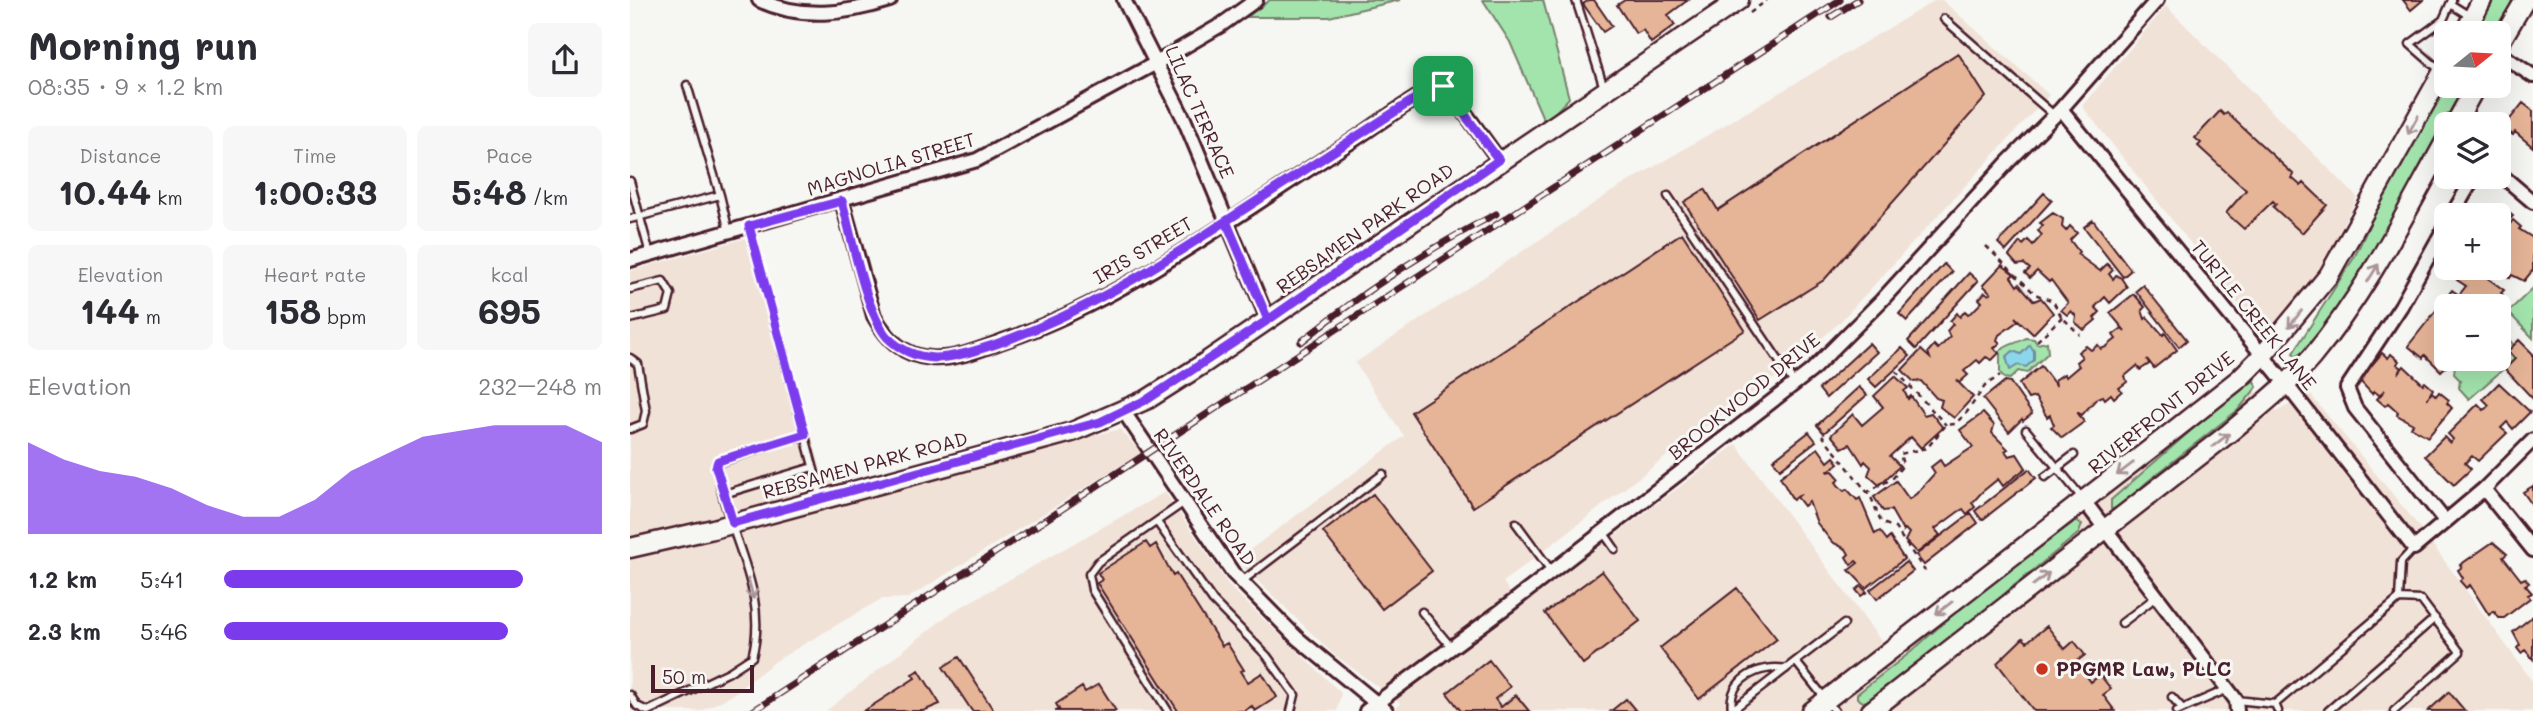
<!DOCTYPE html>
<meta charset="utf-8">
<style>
:root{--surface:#fff;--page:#f7f7f7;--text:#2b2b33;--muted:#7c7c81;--accent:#7c3aed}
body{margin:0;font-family:Mali,sans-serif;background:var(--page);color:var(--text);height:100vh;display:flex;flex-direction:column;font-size:26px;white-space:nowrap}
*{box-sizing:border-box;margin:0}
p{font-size:23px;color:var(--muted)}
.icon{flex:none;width:38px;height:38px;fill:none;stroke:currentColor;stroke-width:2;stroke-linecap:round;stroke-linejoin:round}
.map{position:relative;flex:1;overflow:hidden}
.side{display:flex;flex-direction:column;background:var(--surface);width:630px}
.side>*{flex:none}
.needle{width:46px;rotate:72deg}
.tools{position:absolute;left:1804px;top:21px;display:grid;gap:14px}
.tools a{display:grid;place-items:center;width:77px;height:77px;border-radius:10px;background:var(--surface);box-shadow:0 7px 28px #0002;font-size:35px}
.scale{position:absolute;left:21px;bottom:18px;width:103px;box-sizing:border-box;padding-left:7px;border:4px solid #4a1f2b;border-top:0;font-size:19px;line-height:24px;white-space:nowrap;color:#4a1f2b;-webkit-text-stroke:5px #f6f6f2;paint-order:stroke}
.pin{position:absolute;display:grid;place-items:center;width:60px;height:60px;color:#fff;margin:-30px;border-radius:14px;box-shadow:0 4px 10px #0006}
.round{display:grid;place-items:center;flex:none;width:74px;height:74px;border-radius:10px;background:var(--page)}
.headline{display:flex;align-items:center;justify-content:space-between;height:119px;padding:0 28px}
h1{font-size:38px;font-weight:700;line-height:52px}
.stats{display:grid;grid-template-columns:repeat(3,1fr);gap:10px;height:119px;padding:7px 28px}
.stats div{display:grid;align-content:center;border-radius:10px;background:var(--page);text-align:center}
.stats b{font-size:35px;font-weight:700}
.stats small{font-size:19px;font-weight:400}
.stats p{font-size:19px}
.chart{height:196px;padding:14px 28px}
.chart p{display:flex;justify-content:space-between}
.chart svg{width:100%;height:126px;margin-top:7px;fill:var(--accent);opacity:.7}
ul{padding:0 28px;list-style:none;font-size:23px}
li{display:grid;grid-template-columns:112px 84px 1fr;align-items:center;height:52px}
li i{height:18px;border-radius:9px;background:var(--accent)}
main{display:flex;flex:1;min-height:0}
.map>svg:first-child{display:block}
</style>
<main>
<section class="side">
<div class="headline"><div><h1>Morning run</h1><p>08:35 · 9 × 1.2 km</p></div><a class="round"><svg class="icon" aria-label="share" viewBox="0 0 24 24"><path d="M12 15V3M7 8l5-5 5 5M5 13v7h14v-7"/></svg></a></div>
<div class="stats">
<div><p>Distance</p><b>10.44<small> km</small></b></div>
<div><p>Time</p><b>1:00:33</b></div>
<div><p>Pace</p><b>5:48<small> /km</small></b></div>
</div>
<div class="stats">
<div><p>Elevation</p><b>144<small> m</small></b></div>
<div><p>Heart rate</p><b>158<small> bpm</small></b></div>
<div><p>kcal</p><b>695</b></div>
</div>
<div class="chart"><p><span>Elevation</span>232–248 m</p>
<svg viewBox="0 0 160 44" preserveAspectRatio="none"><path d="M0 44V12L10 18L20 22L30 24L40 28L50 34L60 38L70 38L80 32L90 22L100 16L110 10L120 8L130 6L140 6L150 6L160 12V44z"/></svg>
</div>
<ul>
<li><b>1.2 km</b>5:41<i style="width:79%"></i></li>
<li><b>2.3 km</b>5:46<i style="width:75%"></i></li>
</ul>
</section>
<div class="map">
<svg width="1903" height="711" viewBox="0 0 1903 711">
<rect width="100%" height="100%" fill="#f6f6f2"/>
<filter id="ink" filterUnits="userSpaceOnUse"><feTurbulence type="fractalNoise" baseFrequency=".0143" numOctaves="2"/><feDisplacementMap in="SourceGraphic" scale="14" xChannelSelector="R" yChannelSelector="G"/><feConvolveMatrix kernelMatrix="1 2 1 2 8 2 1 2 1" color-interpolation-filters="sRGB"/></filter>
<g filter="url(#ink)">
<path fill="#f1e2d7" d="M 1306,0 L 1312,0 L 1419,95 L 1209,323 L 1155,371 L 1081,422 L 873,582 L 890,607 L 1106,444 L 1254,645 L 1605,372 L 1647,411 L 1680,394 L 1792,530 L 1903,682 L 1903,711 L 761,711 L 771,704 L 702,653 L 606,560 L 774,436 L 725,363 L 978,194 Z
M 1536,6 L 1727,197 L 1685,282 L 1661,311 L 1633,335 L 1452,106 Z
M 127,235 L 194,481 L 218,475 L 224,496 L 490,429 L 511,453 L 278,598 L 251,599 L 147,660 L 99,697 L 70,711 L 0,711 L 0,271 Z
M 535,492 L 600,587 L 711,693 L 707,711 L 196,711 L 322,612 Z"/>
<path fill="#a3e4ad" stroke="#76826c" stroke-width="2" d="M 640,0 L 770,0 L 699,17 L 617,17 Z
M 853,0 L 913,0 L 939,98 L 915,123 L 880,42 Z
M 1860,0 L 1889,0 L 1868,33 L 1842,33 Z
M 1816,80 L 1816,86 L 1840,86 L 1726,287 L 1676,351 L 1666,356 L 1663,353 L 1725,256 L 1748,206 Z
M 1903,288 L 1903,338 L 1878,312 Z
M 1869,329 L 1884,345 L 1878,351 L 1885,359 L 1839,399 L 1829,388 L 1830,380 L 1824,374 L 1825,365 L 1831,359 L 1869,359 Z
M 1396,338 L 1404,339 L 1407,344 L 1417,342 L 1418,353 L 1397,373 L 1388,371 L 1380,379 L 1374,378 L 1370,372 L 1370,351 C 1379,343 1387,344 1396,338 Z
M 1624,381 L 1627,387 L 1608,410 L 1517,482 L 1489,508 L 1481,509 L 1481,500 L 1604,393 Z
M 1445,521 L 1452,524 L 1449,533 L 1381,588 L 1328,636 L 1242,700 L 1233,702 L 1227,698 L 1227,694 L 1282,651 L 1347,593 Z"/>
<path fill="#8ad6ea" stroke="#708d9e" stroke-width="2" d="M 1400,345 L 1404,351 L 1404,360 L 1396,367 L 1388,365 L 1380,370 L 1376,357 L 1383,351 L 1391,354 Z"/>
<path fill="#e6b497" stroke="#4a1f2b" stroke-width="2" d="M 959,0 L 964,0 L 982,26 L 973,32 L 953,4 Z
M 995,0 L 1058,0 L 1038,15 L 1045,25 L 1021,43 L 1013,30 L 1006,34 L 987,5 Z
M 1773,0 L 1793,0 L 1781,10 Z
M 1328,53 L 1356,97 L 1194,280 L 1130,320 L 1054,202 L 1075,189 L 1088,210 Z
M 1893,103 L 1903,111 L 1903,147 L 1885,132 L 1883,135 L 1873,128 Z
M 1590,111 L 1594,115 L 1597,113 L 1664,175 L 1662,178 L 1671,186 L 1674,183 L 1697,205 L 1672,233 L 1643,207 L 1646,204 L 1643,201 L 1614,229 L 1596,213 L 1616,190 L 1568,146 L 1571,143 L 1565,138 Z
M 1414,193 L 1422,200 L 1376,251 L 1368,243 Z
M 1868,209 L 1873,213 L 1876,210 L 1883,216 L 1877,222 L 1880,224 L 1883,220 L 1891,227 L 1889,229 L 1903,238 L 1903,270 L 1894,281 L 1882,275 L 1880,278 L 1875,274 L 1880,269 L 1875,270 L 1869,264 L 1869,215 L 1859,215 Z
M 1423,213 L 1433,219 L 1432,227 L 1436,231 L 1440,226 L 1447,233 L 1440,240 L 1449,252 L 1447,254 L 1470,271 L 1477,264 L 1483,270 L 1479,274 L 1483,279 L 1486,275 L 1491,278 L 1497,287 L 1480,303 L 1475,297 L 1465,307 L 1470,312 L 1464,318 L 1466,320 L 1454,330 L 1445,322 L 1446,316 L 1441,311 L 1437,315 L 1431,310 L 1438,303 L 1421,280 L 1419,282 L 1407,271 L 1400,278 L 1395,273 L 1400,269 L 1394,264 L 1387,265 L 1379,256 L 1390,242 L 1393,245 L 1398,240 L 1403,245 L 1412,235 L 1408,231 L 1413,225 L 1410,223 Z
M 1463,220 L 1501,270 L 1493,277 L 1454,227 Z
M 1052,233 L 1115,330 L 843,507 L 781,412 Z
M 1314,264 L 1322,272 L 1277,321 L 1269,314 Z
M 1372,265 L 1384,274 L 1381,277 L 1387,286 L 1389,284 L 1404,301 L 1411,298 L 1423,313 L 1403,334 L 1385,317 L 1388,321 L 1369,335 L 1367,340 L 1370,343 L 1364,348 L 1369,353 L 1362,360 L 1356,357 L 1350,363 L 1347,360 L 1334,371 L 1338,375 L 1329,383 L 1326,380 L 1343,397 L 1324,418 L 1310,407 L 1312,400 L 1306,398 L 1291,381 L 1284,382 L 1272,370 L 1291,350 L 1300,358 L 1298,352 L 1304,345 L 1308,349 L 1320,337 L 1317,331 L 1323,324 L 1320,321 L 1327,313 L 1330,317 L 1335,311 L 1338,314 L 1343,311 L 1352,302 L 1349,299 L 1355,292 L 1359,295 L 1361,293 L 1353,285 Z
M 1837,268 L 1848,268 L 1857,275 L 1856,277 L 1874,290 L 1871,293 L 1873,295 L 1864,306 L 1851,303 L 1849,306 L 1816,306 L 1816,359 L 1824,359 L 1811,371 L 1795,355 L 1793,358 L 1778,346 L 1822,290 L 1829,295 L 1836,286 L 1827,280 Z
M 1339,273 L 1348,281 L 1286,349 L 1278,341 Z
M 1513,285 L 1557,340 L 1549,347 L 1506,291 Z
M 1504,294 L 1515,307 L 1512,310 L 1515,319 L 1517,317 L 1533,335 L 1535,333 L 1547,350 L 1524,368 L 1517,359 L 1519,364 L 1510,370 L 1507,366 L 1495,376 L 1497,382 L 1489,388 L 1492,391 L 1484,398 L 1481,394 L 1475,399 L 1473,396 L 1467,398 L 1452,415 L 1447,412 L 1454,422 L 1432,438 L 1421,427 L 1424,425 L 1420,415 L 1417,417 L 1405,397 L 1398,399 L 1389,384 L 1411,366 L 1426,386 L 1425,380 L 1434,374 L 1436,377 L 1449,366 L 1446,362 L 1452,357 L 1448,352 L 1456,346 L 1461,350 L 1468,345 L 1471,349 L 1476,347 L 1486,339 L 1483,335 L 1492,328 L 1495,331 L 1480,313 Z
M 1889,340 L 1903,354 L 1903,399 L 1875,369 L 1885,359 L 1878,351 Z
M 1239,343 L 1247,352 L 1196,398 L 1189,389 Z
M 1272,348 L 1280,356 L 1246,387 L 1238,379 Z
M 1752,353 L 1758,358 L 1761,354 L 1769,361 L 1767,364 L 1772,368 L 1768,374 L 1774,366 L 1793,384 L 1795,382 L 1803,389 L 1797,399 L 1802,392 L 1806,396 L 1809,392 L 1819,400 L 1817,403 L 1822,408 L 1798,437 L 1781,427 L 1783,424 L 1767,415 L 1768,412 L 1758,403 L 1755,406 L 1747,399 L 1755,390 L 1749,395 L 1744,391 L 1742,394 L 1729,380 Z
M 1265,376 L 1278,388 L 1274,391 L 1278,399 L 1281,396 L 1294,415 L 1301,413 L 1313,428 L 1291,448 L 1281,437 L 1260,456 L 1270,466 L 1249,485 L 1238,475 L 1241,467 L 1235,461 L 1233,464 L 1220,444 L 1212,448 L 1201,435 L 1223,414 L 1232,425 L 1253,407 L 1244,396 Z
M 1375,381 L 1380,382 L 1402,414 L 1393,421 L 1392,419 L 1379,432 L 1353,399 Z
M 1869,383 L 1900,412 L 1883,429 L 1877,422 L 1871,428 L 1877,433 L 1848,461 L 1842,456 L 1835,463 L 1841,469 L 1824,485 L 1795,456 L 1814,437 L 1820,443 L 1823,439 L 1818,434 L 1848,404 L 1854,410 L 1859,405 L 1853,399 Z
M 1229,387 L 1237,395 L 1194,433 L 1187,425 Z
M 1353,413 L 1364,425 L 1362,433 L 1378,449 L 1375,451 L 1379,456 L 1387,454 L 1396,468 L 1373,486 L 1368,479 L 1352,492 L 1342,503 L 1345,507 L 1337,514 L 1333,509 L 1328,512 L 1305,529 L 1310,535 L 1287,553 L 1275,541 L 1279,533 L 1275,529 L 1273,531 L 1261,510 L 1253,511 L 1244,497 L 1266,481 L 1279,499 L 1286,494 L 1305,473 L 1301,467 L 1310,460 L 1314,466 L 1343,447 L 1330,430 Z
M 1179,432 L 1186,441 L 1150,469 L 1143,460 Z
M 1188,448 L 1198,462 L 1204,457 L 1209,463 L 1197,472 L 1203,471 L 1210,479 L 1206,482 L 1209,486 L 1214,491 L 1217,489 L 1227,500 L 1230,498 L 1245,534 L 1250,531 L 1257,540 L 1260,537 L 1274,559 L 1236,588 L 1219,570 L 1228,563 L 1226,561 L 1221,565 L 1216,557 L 1219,554 L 1216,549 L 1202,542 L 1187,523 L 1179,502 L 1174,506 L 1167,497 L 1171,494 L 1163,500 L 1150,477 Z
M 1399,469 L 1406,478 L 1352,520 L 1345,511 Z
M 1903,486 L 1903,506 L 1893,492 Z
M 743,494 L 802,571 L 752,609 L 693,532 Z
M 1341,513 L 1348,523 L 1294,565 L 1286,555 Z
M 516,542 L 520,548 L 526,544 L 543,576 L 546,574 L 592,646 L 597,643 L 614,670 L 611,671 L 618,682 L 632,673 L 647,697 L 625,711 L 622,706 L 614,711 L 548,711 L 467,583 L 472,580 L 468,573 Z
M 1863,542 L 1877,554 L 1873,557 L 1891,580 L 1895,578 L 1899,583 L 1895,585 L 1902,593 L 1898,595 L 1900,598 L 1874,618 L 1869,618 L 1864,611 L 1859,615 L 1840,585 L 1836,588 L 1830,581 L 1833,578 L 1828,570 L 1832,567 L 1830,565 Z
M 1276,562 L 1283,571 L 1247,599 L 1240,590 Z
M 972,571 L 1010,621 L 953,664 L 915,613 Z
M 1231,586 L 1237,592 L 1231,596 L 1226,590 Z
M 1107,588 L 1147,639 L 1069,699 L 1030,648 Z
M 1903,616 L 1903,659 L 1895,650 L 1891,653 L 1887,648 L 1890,645 L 1883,632 Z
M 1417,626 L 1435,649 L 1444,641 L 1455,655 L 1446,662 L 1461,682 L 1470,675 L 1481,689 L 1473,695 L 1485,711 L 1404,711 L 1367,663 L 1393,638 L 1397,642 Z
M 329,657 L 364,711 L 342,711 L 313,667 Z
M 859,660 L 880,687 L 865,699 L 871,707 L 886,695 L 899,711 L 831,711 L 817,693 Z
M 289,670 L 310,704 L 293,711 L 234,711 L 285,678 L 282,674 Z
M 469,684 L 486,711 L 425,711 L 429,709 L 426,704 L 452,687 L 455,692 Z
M 1819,692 L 1835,711 L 1798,711 Z
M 996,699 L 1006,711 L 981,711 Z"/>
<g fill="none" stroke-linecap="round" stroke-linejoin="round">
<g stroke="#4a1f2b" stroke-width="11">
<path id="lane" d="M 946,0 L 974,88
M 1822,5 L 1841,17
M 1314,19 L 1425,116
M 1812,72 L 1780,44 L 1813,20 L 1822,0
M 0,181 L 20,254
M 90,195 L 99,232
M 1038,196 L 1164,383
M 0,219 L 90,195 L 57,85
M 119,226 L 191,496
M 0,289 L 33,281 L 41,294 L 37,310 L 0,319
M 0,358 L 8,364 L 16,411 L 13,424 L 0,429
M 1396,430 L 1453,499
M 1415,477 L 1444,455
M 94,494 L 183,467
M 527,522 L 583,601 L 637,656 L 665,695 L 661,711
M 886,523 L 922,572
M 973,532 L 985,549
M 611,582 L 753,474
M 1769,599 L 1771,562 L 1784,548
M 792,612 L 822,648
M 1492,623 L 1526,597
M 1166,662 L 1205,711
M 0,695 L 7,706 L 17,711
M 1542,697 L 1552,708
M 1606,700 L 1645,704
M 1102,710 C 1097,679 1130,664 1156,669
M 18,711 L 99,672 L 122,657 C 141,588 92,529 87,463 L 175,434
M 538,711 L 462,590 L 459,574 L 468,562 L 553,503
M 1101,711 L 1214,624
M 1547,711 L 1598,689
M 1648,711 L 1645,704 L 1769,599 L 1791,600 L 1830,652 L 1764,711
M 1698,711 L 1805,618"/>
</g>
<g stroke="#4a1f2b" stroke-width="18">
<path id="street" d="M 129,0 C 172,20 216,14 260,0
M 494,0 L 554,119 L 638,320
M 1869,53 L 1903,76
M 1431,109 L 1656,384 L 1784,548 L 1854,489
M 1869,173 L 1903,202
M 212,201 L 244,316 C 257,339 273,356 301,358 C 325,360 351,349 373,341 C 499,298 608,213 719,143 C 748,124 777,101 809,86 L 817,88 L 869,160
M 1822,215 L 1844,177
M 0,260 L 347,160 L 528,62 L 591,25 L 626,0
M 494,412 L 603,573 L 667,638 L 756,711
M 1903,440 L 1854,489 L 1903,550
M 1454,501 L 1606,700 L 1607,711
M 1815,521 L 1725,408 L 1717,388 L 1771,306 L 1816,225
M 736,711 L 880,604 L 1181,371 L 1251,301 L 1378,162 L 1431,109 L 1527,0"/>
</g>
<g stroke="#4a1f2b" stroke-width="23">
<path id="secondary" d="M 1834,33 L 1852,0
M 1869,44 L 1895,0
M 1825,124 L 1846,86
M 0,548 L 83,529 L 442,432 L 518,399 L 573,364 L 1109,0
M 1182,711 L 1533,439 L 1609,379 L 1633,355 L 1699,275 L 1816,66
M 1241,711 L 1599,433 C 1627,409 1657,386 1682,357 C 1737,291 1775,214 1816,140"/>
</g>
<path stroke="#4a1f2b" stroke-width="2.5" stroke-dasharray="5 5" stroke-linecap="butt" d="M 1120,13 L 1137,0
M 1356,246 L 1405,294 L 1423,301 L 1431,316 L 1450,335
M 1407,341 L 1432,317
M 1266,371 L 1316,425
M 1192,435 L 1241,497 L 1251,522 L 1265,528 L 1295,571
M 1236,493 L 1263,478 L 1273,465 L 1270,454 L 1297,448 L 1316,425 L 1325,424 L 1337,412 L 1355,386 L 1370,375"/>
<use href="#lane" stroke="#f6f6f2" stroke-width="6"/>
<use href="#street" stroke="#f6f6f2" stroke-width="12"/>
<use href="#secondary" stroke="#f6f6f2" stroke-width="18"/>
<g stroke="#4a1f2b" stroke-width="7">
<path id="rail" d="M 1201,17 L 1228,0
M 671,342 C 731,293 797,249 866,214
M 123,711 L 1210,0"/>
</g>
<use href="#rail" stroke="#f6f6f2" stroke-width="4.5" stroke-dasharray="13" stroke-linecap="butt"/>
</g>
<defs><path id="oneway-shaft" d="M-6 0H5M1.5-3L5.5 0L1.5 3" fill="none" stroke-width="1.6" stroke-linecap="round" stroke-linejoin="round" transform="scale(1.75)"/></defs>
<g stroke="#a99598">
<use href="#oneway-shaft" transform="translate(1783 125) rotate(119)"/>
<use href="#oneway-shaft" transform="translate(1743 273) rotate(-58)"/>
<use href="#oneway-shaft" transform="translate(1665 319) rotate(129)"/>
<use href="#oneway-shaft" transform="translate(1591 440) rotate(-38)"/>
<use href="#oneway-shaft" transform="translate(1495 469) rotate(143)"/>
<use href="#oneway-shaft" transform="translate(1411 579) rotate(-38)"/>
<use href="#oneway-shaft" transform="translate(121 589) rotate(75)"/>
<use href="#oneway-shaft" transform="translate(1314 608) rotate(142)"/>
</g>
</g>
<g fill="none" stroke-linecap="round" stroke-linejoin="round" filter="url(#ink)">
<g stroke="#fff" stroke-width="14">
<path id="route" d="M 813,86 L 794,93 L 596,221 L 638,320 L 518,399 L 470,422 L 103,523 L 86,467 L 88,461 L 175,434 L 119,226 L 212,201 C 221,234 236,313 257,337 C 270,350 286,357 304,358 C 325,358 347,350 366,344 C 449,315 524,269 596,221 L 638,320 L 869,160 L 813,86"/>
</g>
<use href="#route" stroke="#7c3aed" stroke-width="9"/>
</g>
<circle fill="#c8321e" stroke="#f6f6f2" stroke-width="2.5" cx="1412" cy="669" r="7"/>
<g text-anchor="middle" stroke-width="6" stroke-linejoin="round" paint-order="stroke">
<g font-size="19" fill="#4a1f2b" stroke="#f6f6f2">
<text transform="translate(570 112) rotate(66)" y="7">LILAC TERRACE</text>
<text transform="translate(261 164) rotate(-17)" y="7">MAGNOLIA STREET</text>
<text transform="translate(735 228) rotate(-35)" y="7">REBSAMEN PARK ROAD</text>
<text transform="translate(513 250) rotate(-31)" y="7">IRIS STREET</text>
<text transform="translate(1624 315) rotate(51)" y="7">TURTLE CREEK LANE</text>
<text transform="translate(1114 396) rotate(-39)" y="7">BROOKWOOD DRIVE</text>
<text transform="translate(1531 412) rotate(-39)" y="7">RIVERFRONT DRIVE</text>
<text transform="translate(235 465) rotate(-15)" y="7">REBSAMEN PARK ROAD</text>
<text transform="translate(575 497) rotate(55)" y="7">RIVERDALE ROAD</text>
</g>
<g font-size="19" font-weight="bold" fill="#4a1f2b" stroke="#f6f6f2" text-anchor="start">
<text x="1426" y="676">PPGMR Law, PLLC</text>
</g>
</g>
</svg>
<div class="tools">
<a><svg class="needle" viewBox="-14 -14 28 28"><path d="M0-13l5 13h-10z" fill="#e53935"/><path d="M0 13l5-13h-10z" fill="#7c7c81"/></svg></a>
<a><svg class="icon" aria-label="layers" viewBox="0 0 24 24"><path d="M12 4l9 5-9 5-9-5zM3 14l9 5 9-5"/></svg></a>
<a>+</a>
<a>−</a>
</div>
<div class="scale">50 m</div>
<div class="pin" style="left:813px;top:86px;background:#1e9e55"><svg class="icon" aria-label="arrive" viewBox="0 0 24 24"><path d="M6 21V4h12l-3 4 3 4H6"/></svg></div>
</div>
</main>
